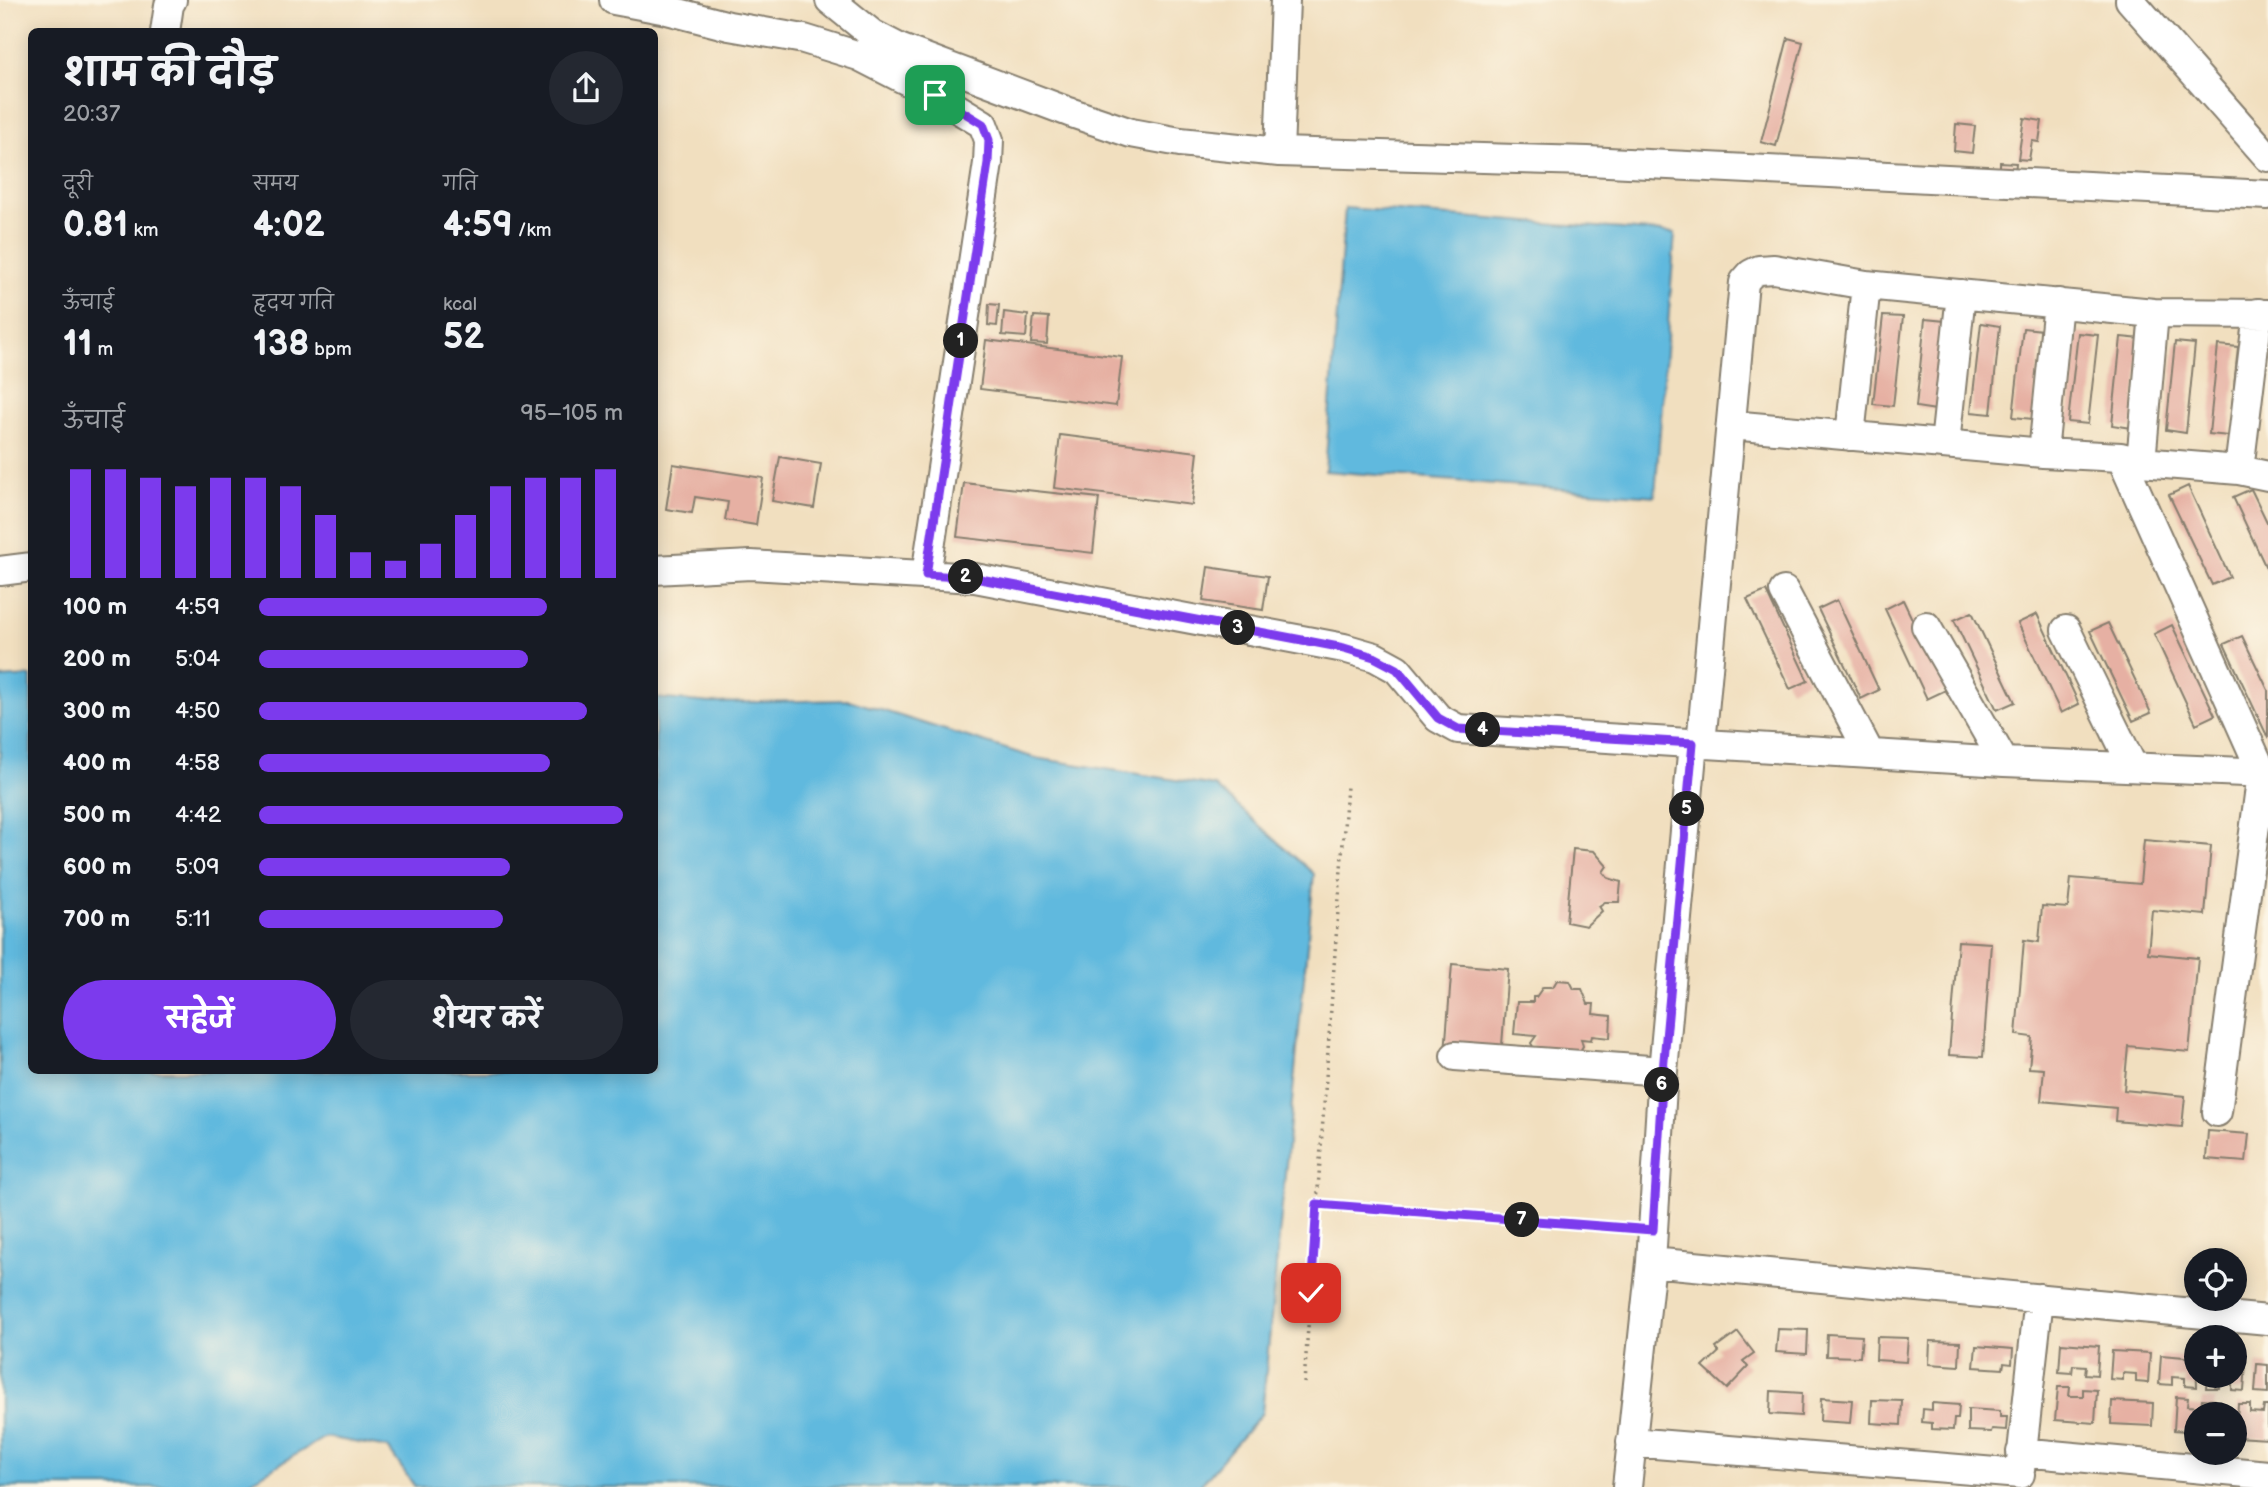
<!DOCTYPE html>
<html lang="hi">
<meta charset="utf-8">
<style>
:root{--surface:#171b24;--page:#242831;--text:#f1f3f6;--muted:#9ea1a6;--accent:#7c3aed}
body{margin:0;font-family:"Balsamiq Sans","Playpen Sans Deva",sans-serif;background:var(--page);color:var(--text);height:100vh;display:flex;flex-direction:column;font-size:26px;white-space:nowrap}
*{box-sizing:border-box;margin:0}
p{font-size:23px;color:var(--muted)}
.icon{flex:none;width:38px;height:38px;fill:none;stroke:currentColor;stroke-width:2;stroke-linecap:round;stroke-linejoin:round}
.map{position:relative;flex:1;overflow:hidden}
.side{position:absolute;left:28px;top:28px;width:630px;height:1046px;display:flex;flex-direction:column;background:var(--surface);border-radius:10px;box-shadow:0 4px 18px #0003}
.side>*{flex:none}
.tools{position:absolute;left:2184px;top:1248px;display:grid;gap:14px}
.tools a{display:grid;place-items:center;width:63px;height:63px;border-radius:50%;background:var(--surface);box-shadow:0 4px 18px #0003;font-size:35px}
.pin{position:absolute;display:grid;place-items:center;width:60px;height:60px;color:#fff;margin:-30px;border-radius:14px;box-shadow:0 4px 10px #0006}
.km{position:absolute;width:35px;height:35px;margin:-18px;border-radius:50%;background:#222;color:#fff;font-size:19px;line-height:35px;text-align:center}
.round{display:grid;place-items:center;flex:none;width:74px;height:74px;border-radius:37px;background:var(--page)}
.head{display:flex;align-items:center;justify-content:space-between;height:119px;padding:0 35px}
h1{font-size:38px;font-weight:700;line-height:52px}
.stats{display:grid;grid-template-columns:repeat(3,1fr);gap:10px;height:119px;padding:7px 35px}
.stats div{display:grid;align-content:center}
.stats b{font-size:35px;font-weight:700}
.stats small{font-size:19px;font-weight:400}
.stats p{font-size:19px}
.chart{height:196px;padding:14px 35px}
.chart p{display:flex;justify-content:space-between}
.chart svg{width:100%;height:126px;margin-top:7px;stroke:var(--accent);stroke-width:6}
.button{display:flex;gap:14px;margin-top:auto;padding:14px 35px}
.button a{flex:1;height:80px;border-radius:42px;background:var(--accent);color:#fff;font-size:28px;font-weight:700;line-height:80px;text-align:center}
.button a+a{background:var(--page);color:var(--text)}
ul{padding:0 35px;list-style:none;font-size:23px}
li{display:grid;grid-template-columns:112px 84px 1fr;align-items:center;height:52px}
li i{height:18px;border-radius:9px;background:var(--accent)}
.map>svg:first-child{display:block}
</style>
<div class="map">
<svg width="2268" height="1487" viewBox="0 0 2268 1487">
<rect width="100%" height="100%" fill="#fcf5e5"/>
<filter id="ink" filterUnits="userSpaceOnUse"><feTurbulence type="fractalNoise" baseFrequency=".0143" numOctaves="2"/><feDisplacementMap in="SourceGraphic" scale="14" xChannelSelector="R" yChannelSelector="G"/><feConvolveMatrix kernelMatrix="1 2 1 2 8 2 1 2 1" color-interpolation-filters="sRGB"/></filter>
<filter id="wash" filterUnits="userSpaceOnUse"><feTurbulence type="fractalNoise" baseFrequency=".00686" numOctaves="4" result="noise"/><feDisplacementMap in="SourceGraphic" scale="28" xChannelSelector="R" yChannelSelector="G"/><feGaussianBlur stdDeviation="1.57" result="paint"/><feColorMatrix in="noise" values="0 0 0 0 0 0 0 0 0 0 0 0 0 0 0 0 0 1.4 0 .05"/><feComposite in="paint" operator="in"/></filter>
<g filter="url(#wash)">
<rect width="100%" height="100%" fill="#f1dfbf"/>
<path fill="#61b9de" stroke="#3e6a7d" stroke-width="2" d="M 1345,208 L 1675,233 L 1655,496 L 1325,471 Z
M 31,676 L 32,1071 L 654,1071 L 655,698 L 712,703 L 849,700 L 1035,758 L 1215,786 L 1314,874 L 1262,1413 L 1199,1487 L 415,1487 L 388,1448 L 325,1437 L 250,1482 L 248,1487 L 0,1487 L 0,678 Z"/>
<g id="blocks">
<path fill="#e6b0a3" d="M 1788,38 L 1803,42 L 1776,146 L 1761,142 Z
M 2024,118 L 2042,121 L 2039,142 L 2032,141 L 2029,160 L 2018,159 Z
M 1956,124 L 1975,126 L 1972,153 L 1954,151 Z
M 2000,162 L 2016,163 L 2015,173 L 2000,172 Z
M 989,304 L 999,305 L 997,326 L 988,325 Z
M 1004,312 L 1028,315 L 1026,337 L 1002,335 Z
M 1034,316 L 1049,317 L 1047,344 L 1031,343 Z
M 1883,316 L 1903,317 L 1893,406 L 1873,404 Z
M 1925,319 L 1945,321 L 1936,410 L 1916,407 Z
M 1981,323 L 2000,326 L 1991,414 L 1971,412 Z
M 2023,328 L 2042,330 L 2033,419 L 2013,417 Z
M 2078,333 L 2098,335 L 2088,424 L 2068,422 Z
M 2121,337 L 2141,339 L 2132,428 L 2112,425 Z
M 986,340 L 1122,357 L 1116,406 L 980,389 Z
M 2175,342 L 2195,344 L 2186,433 L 2166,430 Z
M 2218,345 L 2238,347 L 2229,436 L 2209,434 Z
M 1060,435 L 1198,452 L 1192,505 L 1054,488 Z
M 780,457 L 821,464 L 814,508 L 772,501 Z
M 673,464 L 763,478 L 756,525 L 725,520 L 728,502 L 695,497 L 692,513 L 666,509 Z
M 964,483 L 1099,498 L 1093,553 L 957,537 Z
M 2188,486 L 2230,577 L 2212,585 L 2169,495 Z
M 2251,489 L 2268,524 L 2268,572 L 2233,497 Z
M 1208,567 L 1268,576 L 1263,610 L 1203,601 Z
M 1766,591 L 1808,681 L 1790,689 L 1747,599 Z
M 1837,600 L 1879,690 L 1861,699 L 1818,609 Z
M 1903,600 L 1946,690 L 1927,699 L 1885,609 Z
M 1972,612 L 2015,702 L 1997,710 L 1954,620 Z
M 2037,614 L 2079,704 L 2061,713 L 2018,623 Z
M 2108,623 L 2151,713 L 2133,721 L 2090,631 Z
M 2172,625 L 2215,715 L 2196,724 L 2154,634 Z
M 2242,636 L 2268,690 L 2268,738 L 2224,644 Z
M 2144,840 L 2211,846 L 2205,915 L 2152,910 L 2148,953 L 2198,958 L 2189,1052 L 2128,1046 L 2124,1090 L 2185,1096 L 2182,1127 L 2115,1121 L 2116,1108 L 2041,1101 L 2044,1069 L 2029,1068 L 2032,1037 L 2016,1035 L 2024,940 L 2039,942 L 2042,906 L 2068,908 L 2071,878 L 2140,884 Z
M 1573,849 L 1594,851 L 1607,866 L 1603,872 L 1608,878 L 1621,882 L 1619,902 L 1605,902 L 1599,906 L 1602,911 L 1586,926 L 1566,922 Z
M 1958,941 L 1991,943 L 1983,1057 L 1949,1055 Z
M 1452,964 L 1508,969 L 1500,1070 L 1444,1065 Z
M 1557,980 L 1570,981 L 1574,989 L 1582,989 L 1588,1004 L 1594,1004 L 1593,1014 L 1611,1016 L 1610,1038 L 1592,1036 L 1591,1040 L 1581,1039 L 1583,1046 L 1576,1058 L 1537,1054 L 1531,1043 L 1536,1036 L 1514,1034 L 1517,1002 L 1533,1002 L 1533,997 L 1536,997 L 1543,987 L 1553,987 Z
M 2208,1131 L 2249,1134 L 2246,1162 L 2206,1159 Z
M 1778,1329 L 1808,1330 L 1807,1354 L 1776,1352 Z
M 1738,1332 L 1754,1353 L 1743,1361 L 1748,1367 L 1727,1389 L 1703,1367 L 1719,1352 L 1716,1348 Z
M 1827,1334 L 1862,1336 L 1860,1357 L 1826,1356 Z
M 1877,1337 L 1908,1338 L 1906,1362 L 1876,1360 Z
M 1930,1341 L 1960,1342 L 1959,1366 L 1929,1364 Z
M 2061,1343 L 2099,1346 L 2097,1375 L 2085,1374 L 2086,1366 L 2073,1365 L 2072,1373 L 2059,1372 Z
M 1976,1346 L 2013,1349 L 2012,1364 L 2004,1363 L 2003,1369 L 1974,1367 Z
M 2112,1351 L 2150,1353 L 2148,1383 L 2136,1382 L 2136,1374 L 2123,1373 L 2123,1380 L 2110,1379 Z
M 2161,1355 L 2196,1358 L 2197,1387 L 2185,1386 L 2185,1378 L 2172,1377 L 2172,1385 L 2159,1384 Z
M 2235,1361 L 2246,1362 L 2244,1391 L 2232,1390 L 2232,1382 L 2219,1381 L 2219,1388 L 2206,1388 L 2207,1376 L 2235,1376 Z
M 2257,1364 L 2268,1365 L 2268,1393 L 2255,1392 Z
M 2058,1387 L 2070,1387 L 2069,1396 L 2083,1396 L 2083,1389 L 2097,1390 L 2095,1423 L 2055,1420 Z
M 1771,1391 L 1802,1393 L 1801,1416 L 1770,1414 Z
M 2176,1397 L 2188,1398 L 2187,1406 L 2201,1407 L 2202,1399 L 2215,1400 L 2214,1414 L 2196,1414 L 2196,1432 L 2174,1430 Z
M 1821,1398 L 1852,1400 L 1850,1423 L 1820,1421 Z
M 1872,1400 L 1902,1401 L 1901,1425 L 1871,1423 Z
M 2112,1401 L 2153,1403 L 2152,1426 L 2111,1424 Z
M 1932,1403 L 1959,1405 L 1958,1419 L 1954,1419 L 1953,1430 L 1932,1429 L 1932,1423 L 1922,1422 L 1923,1409 L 1932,1410 Z
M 2238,1404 L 2250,1404 L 2250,1412 L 2263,1413 L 2264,1406 L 2268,1406 L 2268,1439 L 2236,1437 Z
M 1968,1409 L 2000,1411 L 2000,1417 L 2007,1417 L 2006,1430 L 1992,1429 L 1991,1432 L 1968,1431 Z"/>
</g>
</g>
<g filter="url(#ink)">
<use href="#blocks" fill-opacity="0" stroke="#867e6e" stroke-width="2"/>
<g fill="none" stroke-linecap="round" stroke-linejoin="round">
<g stroke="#867e6e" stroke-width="32">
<path id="minor" d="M 614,0 L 667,10 L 729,26 L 804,39 L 859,56 L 935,95 L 983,124 L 989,140 L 988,163 L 926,575
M 830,0 L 872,34 L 899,48 L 1069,112 L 1131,133 L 1180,142 L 1279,152 L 1588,161 L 2268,195
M 2130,0 L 2268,157
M 165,32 L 169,5 L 172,0
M 1279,152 L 1285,0
M 1731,425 L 2043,453 L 2121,457 L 2141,462 L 2239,470 L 2268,476
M 1850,436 L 1866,285
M 1945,444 L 1961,294
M 2043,453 L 2058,303
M 2121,457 L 2262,772 L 2217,1112
M 2141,462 L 2154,313
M 2239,470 L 2258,313
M 654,570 L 751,565 L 975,578 L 1344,648 L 1375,657 L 1397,669 L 1438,718 L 1458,729 L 2004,762 L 2268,773
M 0,571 L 32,567
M 1784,591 L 1870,754
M 1926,626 L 2004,762
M 2066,630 L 2133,767
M 1701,744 L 1744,282 L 1751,274 L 1759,270 L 1774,269 L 1866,285 L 2154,313 L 2268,314
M 1455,1056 L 1663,1071
M 1651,1262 L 2268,1320
M 1631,1442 L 2020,1474
M 2021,1452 L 2268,1475
M 2020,1470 L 2039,1298
M 1627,1487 L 1651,1262 L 1663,1071 L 1693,743"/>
</g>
<path stroke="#867e6e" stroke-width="3.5" stroke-dasharray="2 5" stroke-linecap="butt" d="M 1317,1204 L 1630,1228
M 1304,1383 L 1347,786"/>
<use href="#minor" stroke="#fff" stroke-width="28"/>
</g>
</g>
<g fill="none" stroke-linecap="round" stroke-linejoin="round" filter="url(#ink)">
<g stroke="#fff" stroke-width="14">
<path id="route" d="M 935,95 L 983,124 L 989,140 L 988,163 L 926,575 L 975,578 L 1344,648 L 1374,657 L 1397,669 L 1438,718 L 1458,729 L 1693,743 L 1663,1071 L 1653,1230 L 1317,1204 L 1311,1293"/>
</g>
<use href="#route" stroke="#7c3aed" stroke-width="9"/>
</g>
</svg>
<div class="tools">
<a><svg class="icon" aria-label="locate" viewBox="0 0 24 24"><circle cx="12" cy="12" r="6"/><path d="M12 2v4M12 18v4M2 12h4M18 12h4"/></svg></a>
<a>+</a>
<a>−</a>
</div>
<div class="pin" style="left:935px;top:95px;background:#1e9e55"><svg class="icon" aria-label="arrive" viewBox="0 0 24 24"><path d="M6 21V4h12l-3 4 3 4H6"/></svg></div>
<div class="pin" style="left:1311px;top:1293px;background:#d93025"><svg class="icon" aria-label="check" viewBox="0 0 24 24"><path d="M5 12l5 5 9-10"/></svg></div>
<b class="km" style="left:961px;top:341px">1</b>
<b class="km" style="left:966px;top:577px">2</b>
<b class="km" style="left:1238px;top:628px">3</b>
<b class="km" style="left:1483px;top:730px">4</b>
<b class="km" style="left:1687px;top:809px">5</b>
<b class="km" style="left:1662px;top:1085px">6</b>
<b class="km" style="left:1522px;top:1220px">7</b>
<section class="side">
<div class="head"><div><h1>शाम की दौड़</h1><p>20:37</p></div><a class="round"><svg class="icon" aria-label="share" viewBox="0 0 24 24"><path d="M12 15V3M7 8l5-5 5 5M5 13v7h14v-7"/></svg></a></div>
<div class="stats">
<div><p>दूरी</p><b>0.81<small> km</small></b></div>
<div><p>समय</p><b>4:02</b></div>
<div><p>गति</p><b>4:59<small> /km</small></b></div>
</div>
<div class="stats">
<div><p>ऊँचाई</p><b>11<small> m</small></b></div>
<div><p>हृदय गति</p><b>138<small> bpm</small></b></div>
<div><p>kcal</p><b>52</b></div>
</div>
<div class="chart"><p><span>ऊँचाई</span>95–105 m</p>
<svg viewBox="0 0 160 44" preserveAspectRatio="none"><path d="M5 44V6M15 44V6M25 44V9M35 44V12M45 44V9M55 44V9M65 44V12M75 44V22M85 44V35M95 44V38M105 44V32M115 44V22M125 44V12M135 44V9M145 44V9M155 44V6"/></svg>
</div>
<ul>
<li><b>100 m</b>4:59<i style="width:79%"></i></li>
<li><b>200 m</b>5:04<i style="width:74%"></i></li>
<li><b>300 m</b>4:50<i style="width:90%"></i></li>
<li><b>400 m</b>4:58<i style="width:80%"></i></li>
<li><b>500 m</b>4:42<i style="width:100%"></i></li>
<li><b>600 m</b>5:09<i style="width:69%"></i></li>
<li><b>700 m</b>5:11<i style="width:67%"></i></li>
</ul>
<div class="button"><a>सहेजें</a><a>शेयर करें</a></div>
</section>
</div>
